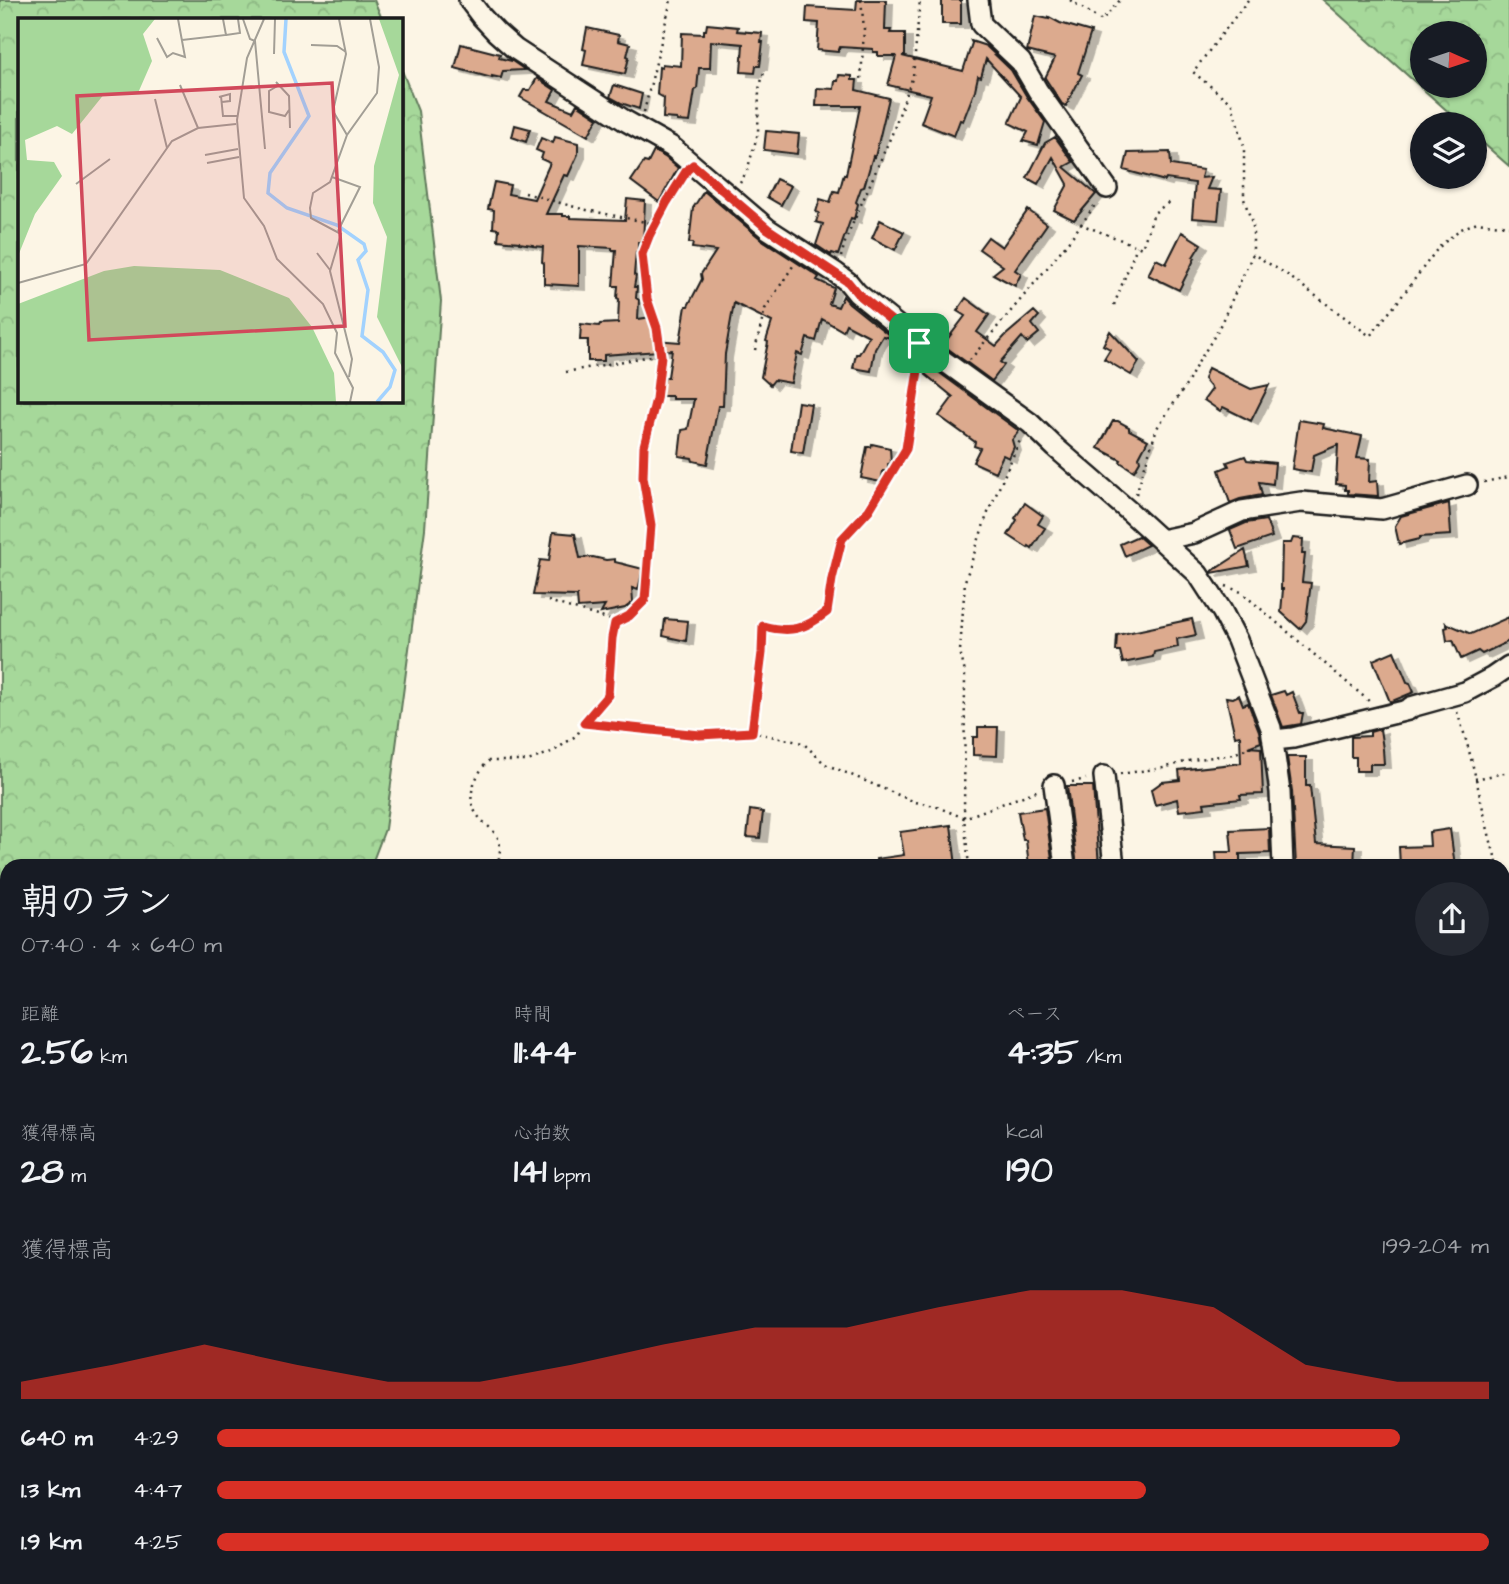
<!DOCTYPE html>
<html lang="ja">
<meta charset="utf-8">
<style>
:root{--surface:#171b24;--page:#242831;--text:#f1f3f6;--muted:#9ea1a6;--accent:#d93025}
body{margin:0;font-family:"Architects Daughter","Klee One",sans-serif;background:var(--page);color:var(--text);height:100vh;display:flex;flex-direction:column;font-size:26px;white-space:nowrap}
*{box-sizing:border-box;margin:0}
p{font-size:23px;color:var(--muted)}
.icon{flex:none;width:38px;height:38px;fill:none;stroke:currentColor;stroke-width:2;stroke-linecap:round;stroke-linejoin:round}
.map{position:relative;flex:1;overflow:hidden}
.drawer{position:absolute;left:0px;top:859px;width:1510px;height:726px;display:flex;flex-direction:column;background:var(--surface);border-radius:21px 21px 0 0;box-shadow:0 2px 5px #0004}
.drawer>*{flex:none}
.needle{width:46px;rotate:93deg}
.controls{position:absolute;left:1410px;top:21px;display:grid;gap:14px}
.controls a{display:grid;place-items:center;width:77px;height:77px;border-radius:50%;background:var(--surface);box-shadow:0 2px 5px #0004;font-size:35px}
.pin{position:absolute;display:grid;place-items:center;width:60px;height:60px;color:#fff;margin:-30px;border-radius:14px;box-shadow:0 4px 10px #0006}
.round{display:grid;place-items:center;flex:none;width:74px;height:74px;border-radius:37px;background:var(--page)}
.summary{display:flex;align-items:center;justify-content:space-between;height:119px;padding:0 21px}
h1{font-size:38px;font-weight:800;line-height:52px}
.figures{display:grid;grid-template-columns:repeat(3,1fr);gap:10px;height:119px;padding:7px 21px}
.figures div{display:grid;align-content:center}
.figures b{font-size:35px;font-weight:800}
.figures small{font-size:19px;font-weight:400}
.figures p{font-size:19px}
.chart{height:196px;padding:14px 21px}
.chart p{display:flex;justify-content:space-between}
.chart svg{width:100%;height:126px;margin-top:7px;fill:var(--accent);opacity:.7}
ul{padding:0 21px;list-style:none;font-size:23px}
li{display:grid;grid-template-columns:112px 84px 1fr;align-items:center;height:52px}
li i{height:18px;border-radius:9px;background:var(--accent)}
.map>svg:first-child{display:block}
</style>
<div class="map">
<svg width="1509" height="1584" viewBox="0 0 1509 1584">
<defs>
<pattern id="forest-crowns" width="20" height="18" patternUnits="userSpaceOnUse" patternTransform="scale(1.75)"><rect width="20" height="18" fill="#a6d89a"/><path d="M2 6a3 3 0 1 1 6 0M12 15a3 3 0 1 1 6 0" fill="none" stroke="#8eb984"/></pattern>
<filter id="shadow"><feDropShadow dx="7" dy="4" stdDeviation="0" flood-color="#0004"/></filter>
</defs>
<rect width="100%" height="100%" fill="#fcf5e5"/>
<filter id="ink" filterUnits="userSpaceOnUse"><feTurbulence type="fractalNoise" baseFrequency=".0143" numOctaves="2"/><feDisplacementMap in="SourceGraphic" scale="14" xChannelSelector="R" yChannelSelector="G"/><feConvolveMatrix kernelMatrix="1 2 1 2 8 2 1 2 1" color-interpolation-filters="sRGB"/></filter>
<g filter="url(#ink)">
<path fill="url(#forest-crowns)" stroke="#617a5b" stroke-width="2" fill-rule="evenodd" d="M 0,0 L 374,0 L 382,19 L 19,19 L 19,401 L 401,401 L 401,68 L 418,111 L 441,301 L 425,529 L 385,829 L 371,866 L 7,866 L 7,1379 L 0,1383 Z
M 1323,0 L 1509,0 L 1509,166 L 1475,136 L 1475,124 L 1462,124 ZM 1423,33 L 1475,33 L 1475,86 L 1423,86 Z"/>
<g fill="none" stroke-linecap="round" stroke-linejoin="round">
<path stroke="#a2d2fe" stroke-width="28" d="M 1503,1366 L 1509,1363
M 618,1584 L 622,1578"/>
</g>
<path fill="#dcaa8e" stroke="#1c1c1c" stroke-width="2" filter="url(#shadow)" d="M 857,0 L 886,0 L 885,30 L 891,30 L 890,33 L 905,33 L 905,56 L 902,56 L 963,71 L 972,43 L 971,41 L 986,46 L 1011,70 L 1027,97 L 1045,122 L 1038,145 L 1023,141 L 1028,132 L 1009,123 L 1021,97 L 986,59 L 981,77 L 978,76 L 975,90 L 963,121 L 960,120 L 954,136 L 921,123 L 931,95 L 888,85 L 896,56 L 878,56 L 878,52 L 873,52 L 873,49 L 840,47 L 838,52 L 817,50 L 819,23 L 806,22 L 807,7 L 856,10 Z
M 942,0 L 961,0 L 961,24 L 942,24 Z
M 1035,16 L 1049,19 L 1049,17 L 1060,23 L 1091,32 L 1078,73 L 1082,75 L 1066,106 L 1062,104 L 1045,78 L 1055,58 L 1027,51 Z
M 707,24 L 738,27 L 737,31 L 762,33 L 761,42 L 763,42 L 760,66 L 756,66 L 755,73 L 741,72 L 743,44 L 711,41 L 710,68 L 699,68 L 697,89 L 695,90 L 690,122 L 678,121 L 677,119 L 663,118 L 664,98 L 657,94 L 659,67 L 662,68 L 662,64 L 681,66 L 682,33 L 704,34 L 704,30 L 706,30 Z
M 587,28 L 619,35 L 618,41 L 630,44 L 627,56 L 629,57 L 625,74 L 583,65 L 586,50 L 583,49 Z
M 461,44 L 500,54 L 499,58 L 512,61 L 525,70 L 503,71 L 501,78 L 492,76 L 492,78 L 455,68 Z
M 839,75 L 852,76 L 852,80 L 857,80 L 856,90 L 889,98 L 875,157 L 873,156 L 864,187 L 861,188 L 856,202 L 858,204 L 854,219 L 851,218 L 838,255 L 832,253 L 831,255 L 816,245 L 823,224 L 816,222 L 819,213 L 816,212 L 820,199 L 830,202 L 834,191 L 839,192 L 844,174 L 846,175 L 860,106 L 816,106 L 817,88 L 834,89 L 835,81 L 838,81 Z
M 537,78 L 555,90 L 549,101 L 573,111 L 577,104 L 598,118 L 588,136 L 520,97 L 524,90 L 530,90 Z
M 614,85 L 642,94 L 639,109 L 621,103 L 610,97 Z
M 515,125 L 530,129 L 526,142 L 512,137 Z
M 766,131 L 799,134 L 797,154 L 764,150 Z
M 555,137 L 578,143 L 578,154 L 568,176 L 564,175 L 546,214 L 563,214 L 563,216 L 570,216 L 570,218 L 625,220 L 627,199 L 645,201 L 643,242 L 638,242 L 638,252 L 636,252 L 634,275 L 636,276 L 634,287 L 637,287 L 636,298 L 639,300 L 638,319 L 652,317 L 655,340 L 680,342 L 686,306 L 688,306 L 702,279 L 701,274 L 716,251 L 692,248 L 693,243 L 689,243 L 693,208 L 704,191 L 761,239 L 819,277 L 817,280 L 834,288 L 829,304 L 838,307 L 843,296 L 849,303 L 894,339 L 883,336 L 875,349 L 871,371 L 853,368 L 856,354 L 859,354 L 869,336 L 846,324 L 843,331 L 822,319 L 816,341 L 807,338 L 802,355 L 797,353 L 791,383 L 774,380 L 770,385 L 761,377 L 768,342 L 766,341 L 772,322 L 734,303 L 725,354 L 723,406 L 718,406 L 707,464 L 693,461 L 692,458 L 679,456 L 682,430 L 688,429 L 694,399 L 672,399 L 672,396 L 660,396 L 660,388 L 665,377 L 668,377 L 672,350 L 604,355 L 604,361 L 588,361 L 588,340 L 580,340 L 581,324 L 599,326 L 600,324 L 618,323 L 619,299 L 617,298 L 618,286 L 613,286 L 616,250 L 612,250 L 612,248 L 579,246 L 579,286 L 544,284 L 544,263 L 542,262 L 543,247 L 533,246 L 533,245 L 519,243 L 519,242 L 498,240 L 499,229 L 493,228 L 494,210 L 488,209 L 494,182 L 510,185 L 508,194 L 534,199 L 550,163 L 541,159 L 543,153 L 536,150 L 541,138 L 553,143 Z
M 1055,137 L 1073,162 L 1064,167 L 1096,194 L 1074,220 L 1054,210 L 1068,184 L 1053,157 L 1038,184 L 1027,178 L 1045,143 Z
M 654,151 L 665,157 L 678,168 L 659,202 L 631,181 L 644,162 L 648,163 Z
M 1170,152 L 1171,165 L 1203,170 L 1201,178 L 1212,177 L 1207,189 L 1221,190 L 1218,220 L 1192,218 L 1195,183 L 1166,179 L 1165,181 L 1124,170 L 1128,153 Z
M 776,179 L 791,186 L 781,205 L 767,197 Z
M 1028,210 L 1047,224 L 1015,270 L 1021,274 L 1015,286 L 993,274 L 1003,266 L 979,249 L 988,237 L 1002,247 Z
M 880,220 L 904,232 L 895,250 L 872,238 Z
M 1182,232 L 1201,244 L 1193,257 L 1195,258 L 1179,290 L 1148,275 L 1156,259 L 1166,264 Z
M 966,298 L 989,315 L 977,332 L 996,346 L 1006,335 L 1034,311 L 1039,316 L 1032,324 L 1039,333 L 1027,343 L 1022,337 L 1000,362 L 1004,365 L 992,381 L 943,345 L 965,316 L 957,311 Z
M 1110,331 L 1139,362 L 1131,375 L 1104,359 L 1110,349 L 1103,345 Z
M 926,363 L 1019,431 L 1012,440 L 1014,447 L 1009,458 L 1003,455 L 995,472 L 973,462 L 980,448 L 974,446 L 975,442 L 939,416 L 953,397 L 925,374 Z
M 1208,368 L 1251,389 L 1269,385 L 1251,421 L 1223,407 L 1220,411 L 1204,400 L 1212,389 L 1204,379 Z
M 798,402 L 811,404 L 803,453 L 791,451 Z
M 1299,420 L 1324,424 L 1323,428 L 1362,436 L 1357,458 L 1370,459 L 1369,482 L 1377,481 L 1378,496 L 1348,494 L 1348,490 L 1345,490 L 1345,485 L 1336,484 L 1338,445 L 1314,455 L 1311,472 L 1292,469 Z
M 1113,421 L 1118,421 L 1129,427 L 1129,430 L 1148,440 L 1139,457 L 1140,461 L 1134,471 L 1120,462 L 1121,460 L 1098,448 Z
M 872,444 L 890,448 L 891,463 L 888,464 L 888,471 L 883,471 L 881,482 L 861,478 L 867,447 L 871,447 Z
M 1245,456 L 1247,460 L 1275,463 L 1273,484 L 1259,482 L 1262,495 L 1240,499 L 1230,503 L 1219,470 L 1229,466 L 1227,462 Z
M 1025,503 L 1043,516 L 1038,524 L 1045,528 L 1032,548 L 1029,546 L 1028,548 L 1008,535 L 1017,520 L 1015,518 Z
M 1449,503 L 1451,535 L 1420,537 L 1420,539 L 1399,544 L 1395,526 L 1401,516 Z
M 1266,520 L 1272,537 L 1237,549 L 1230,530 L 1246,523 Z
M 553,532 L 575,534 L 580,558 L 593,557 L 606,560 L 615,559 L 615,562 L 643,569 L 638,590 L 632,588 L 633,602 L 625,608 L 601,613 L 605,606 L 578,608 L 577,596 L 533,595 L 540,560 L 549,561 Z
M 1138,536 L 1148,545 L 1125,556 L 1120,544 Z
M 1293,538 L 1303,539 L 1302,554 L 1305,554 L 1302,582 L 1311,583 L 1306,621 L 1300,629 L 1281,612 L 1283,589 L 1281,589 L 1282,543 L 1291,543 Z
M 1245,550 L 1249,566 L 1212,573 L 1211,572 Z
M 1509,617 L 1509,641 L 1482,654 L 1478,651 L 1461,659 L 1453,640 L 1447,641 L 1445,628 L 1448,627 L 1446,623 L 1471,634 Z
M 665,619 L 688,621 L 686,641 L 663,636 Z
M 1192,619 L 1196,635 L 1177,639 L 1178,647 L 1154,652 L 1153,657 L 1123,663 L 1120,651 L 1116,651 L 1117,635 Z
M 1394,651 L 1407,682 L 1410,683 L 1414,692 L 1390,702 L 1373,660 Z
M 1284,691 L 1286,695 L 1292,692 L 1300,713 L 1303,713 L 1301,724 L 1283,727 L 1271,695 Z
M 1239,695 L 1243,705 L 1248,703 L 1259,731 L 1261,742 L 1248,747 L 1261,748 L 1263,794 L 1240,795 L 1241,799 L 1204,803 L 1205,808 L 1179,811 L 1177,799 L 1155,805 L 1151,790 L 1162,782 L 1180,780 L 1179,770 L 1241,763 L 1240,735 L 1235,736 L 1226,697 L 1233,698 Z
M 978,727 L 998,727 L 997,756 L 973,755 L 973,737 L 978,737 Z
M 1380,729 L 1383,749 L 1384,764 L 1370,764 L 1370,771 L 1356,771 L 1356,757 L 1351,757 L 1351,737 L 1370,736 L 1370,732 Z
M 1287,757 L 1306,757 L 1306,786 L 1310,786 L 1316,844 L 1355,846 L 1354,866 L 1296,866 L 1292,791 Z
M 1067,786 L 1093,786 L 1099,866 L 1077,866 Z
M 1045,808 L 1053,866 L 1029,866 L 1026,840 L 1023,840 L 1018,812 Z
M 750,810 L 763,812 L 760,838 L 747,837 Z
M 951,825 L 956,866 L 876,866 L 876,859 L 904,855 L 900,832 Z
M 1269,828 L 1270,853 L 1240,854 L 1240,866 L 1217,866 L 1216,852 L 1232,852 L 1230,830 Z
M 1450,829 L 1455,866 L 1400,866 L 1399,847 L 1430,846 L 1429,832 Z"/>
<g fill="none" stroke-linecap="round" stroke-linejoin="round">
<g stroke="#1c1c1c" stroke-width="24">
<path id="street" d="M 469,0 L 481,16 L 496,32 L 515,49 L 624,120 L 672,147 L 768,229 L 836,273 L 848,282 L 857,293 L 919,343 L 1030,423 L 1056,448 L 1130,512 L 1198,574 L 1222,611 L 1237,640 L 1271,728 L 1280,792 L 1283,866
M 978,0 L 981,24 L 1021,62 L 1038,91 L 1107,188
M 1161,540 L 1194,533 L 1242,511 L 1301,502 L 1382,509 L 1467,485
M 1274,740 L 1293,738 L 1408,710 L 1411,707 L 1465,692 L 1493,677 L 1509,666
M 1104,776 L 1114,866
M 1054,785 L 1065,866
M 1503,1137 L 1509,1138
M 1503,1199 L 1509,1206
M 1503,1225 L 1509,1241
M 1503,1259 L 1509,1255
M 0,1571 L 7,1571
M 539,1578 L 551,1584
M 597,1578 L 606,1584
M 998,1578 L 1011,1584
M 576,1584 L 582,1578
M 898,1584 L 900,1578
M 1304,1584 L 1332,1581 L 1346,1584"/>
</g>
<g stroke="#1c1c1c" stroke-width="32">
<path id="secondary" d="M 1503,1033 L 1509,1034
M 0,1510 L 7,1507"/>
</g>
<path stroke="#1c1c1c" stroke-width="2.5" stroke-dasharray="2 5" stroke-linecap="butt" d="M 861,0 L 864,28 L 861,81
M 1070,0 L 1102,21 L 1120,0
M 1248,0 L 1193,72 L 1232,104 L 1244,146 L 1244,199 L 1253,226 L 1253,254
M 644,112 L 671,0
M 740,183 L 747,171 L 758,133 L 759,89 L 765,69
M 525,193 L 582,209 L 655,224
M 1080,224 L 1142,248 L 1154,213 L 1172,200
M 841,257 L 846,239 L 892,134 L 913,76 L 920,0
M 1114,305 L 1137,246
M 755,350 L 765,309 L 793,266
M 970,360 C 1012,308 1059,258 1097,202
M 566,372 L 661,354
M 1484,482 L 1509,477
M 1136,494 L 1157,428 L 1187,384 L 1196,366 L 1217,332 L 1253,254 L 1286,274 L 1370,336 L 1396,304 L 1438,248 L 1459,230 L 1477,222 L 1509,226
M 1226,586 L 1241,592 L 1370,702
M 548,601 L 617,622
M 1457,712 C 1475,762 1482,815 1498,866
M 584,723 L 700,735 L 752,732 L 803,743 L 825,764 L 915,802 L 935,806 L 964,818 L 1039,790
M 752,732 L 762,653 L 763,626 C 790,633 804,630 827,612 L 832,579 L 842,539 L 869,510 L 906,449 L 919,364
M 1120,774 L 1163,768 L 1192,760 L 1233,754 L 1257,745
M 1475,779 L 1509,772
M 1072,782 L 1086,779
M 497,866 C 499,859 502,846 498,838 C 494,829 481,822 476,813 C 465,797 476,774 488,761 L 528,761 L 554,751 L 577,735 L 584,723 L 608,695 L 612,638 L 615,623 L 629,616 L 645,600 L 651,525 L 643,477 L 644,446 L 656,399 L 661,356 L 657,328 L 647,299 L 643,254 L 649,236 L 667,202 L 682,179
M 969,866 L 964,818 L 965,673 L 960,651 L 965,581 L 987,515 L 1021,438
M 1503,881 L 1509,882
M 763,1578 L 780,1583 L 805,1581 L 813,1584
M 1223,1578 L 1224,1584
M 1074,1584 L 1076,1578"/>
<use href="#street" stroke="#fcf5e5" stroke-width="19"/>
<use href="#secondary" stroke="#fcf5e5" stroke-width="26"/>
</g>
</g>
<g fill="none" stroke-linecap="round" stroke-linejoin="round" filter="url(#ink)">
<g stroke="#fff" stroke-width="14">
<path id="route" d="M 693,165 L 768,229 L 848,282 L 857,293 L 919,343 L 919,364 L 906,449 L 869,510 L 842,539 L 832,579 L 827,612 C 804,630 790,633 763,626 L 762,653 L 752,732 L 700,735 L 584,723 L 608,695 L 612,638 L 615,623 L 629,616 L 645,600 L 651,525 L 643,477 L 644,446 L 656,399 L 661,356 L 657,328 L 647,299 L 642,254 L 649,236 L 667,202 L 687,170 Z"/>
</g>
<use href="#route" stroke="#d93025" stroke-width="9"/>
</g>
<g transform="translate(18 18)">
<rect width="385" height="385" fill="#fcf5e5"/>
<path d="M 0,1 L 137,1 L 125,16 L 134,43 L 120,75 L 87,75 L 54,116 L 39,108 L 7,122 L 9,142 L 36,144 L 44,158 L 17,196 L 0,238 ZM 361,1 L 385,1 L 385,351 L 359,299 L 369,219 L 355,185 L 356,148 L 381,57 ZM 116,248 L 202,252 L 271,280 L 294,309 L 316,355 L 318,384 L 0,384 L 0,286 L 86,253 Z" fill="#a6d89a"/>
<path fill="none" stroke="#a2d2fe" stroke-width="3.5" d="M 268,1 L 266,34 L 291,98 L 252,155 L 250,175 L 269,190 L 319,207 L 346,226 L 348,233 L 340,242 L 350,272 L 344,318 L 365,334 L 377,352 L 372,369 L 359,384"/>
<path fill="none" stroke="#a29e95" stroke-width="2" d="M 225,1 L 232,21 L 237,23 L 247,131M 246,1 L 229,40 L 219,102 L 226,180 L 246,208 L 259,241 L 305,286 L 319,315 L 317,335 L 335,370 L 332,384M 321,1 L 328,36 L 315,93 L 329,117M 208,17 L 222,15 L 220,1M 139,20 L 149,39 L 155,35 L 167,39 L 160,1M 164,22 L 208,17 L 205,1M 293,27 L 319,28 L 328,34M 256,36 L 257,1M 258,64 L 271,78 L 272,110M 162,67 L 180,110M 261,67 L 251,73 L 251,94 L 267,98 L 271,92M 203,78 L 205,98 L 219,98M 201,79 L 212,76 L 212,83 L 204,84M 137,81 L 149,130M 187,137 L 220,131M 189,145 L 221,139M 314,159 L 342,169 L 320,213M 58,166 L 92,141M 299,235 L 312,252M 0,265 L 68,246 L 154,123 L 180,110 L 218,106M 331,359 L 334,341 L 312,253 L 323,216 L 293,200 L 292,190 L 295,175 L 312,164 L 329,117 L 359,75 L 361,49 L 352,1"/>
<path fill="#d1495b" fill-opacity="0.15" stroke="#d1495b" stroke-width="3.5" d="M 314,65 L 327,308 L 71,322 L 59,78 Z"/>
<rect width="385" height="385" fill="none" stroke="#1c1c1c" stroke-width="3.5"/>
</g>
</svg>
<div class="controls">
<a><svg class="needle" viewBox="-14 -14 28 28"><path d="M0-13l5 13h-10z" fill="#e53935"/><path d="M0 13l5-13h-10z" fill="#9ea1a6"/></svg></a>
<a><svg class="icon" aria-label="layers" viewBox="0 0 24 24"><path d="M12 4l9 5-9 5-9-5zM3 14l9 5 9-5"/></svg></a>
</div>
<div class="pin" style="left:919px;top:343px;background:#1e9e55"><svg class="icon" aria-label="arrive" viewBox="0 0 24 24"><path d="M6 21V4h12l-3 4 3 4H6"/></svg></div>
<section class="drawer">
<div class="summary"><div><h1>朝のラン</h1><p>07:40 · 4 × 640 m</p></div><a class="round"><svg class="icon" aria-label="share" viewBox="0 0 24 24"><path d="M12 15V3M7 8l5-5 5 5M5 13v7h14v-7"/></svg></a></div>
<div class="figures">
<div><p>距離</p><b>2.56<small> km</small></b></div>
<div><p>時間</p><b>11:44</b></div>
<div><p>ペース</p><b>4:35<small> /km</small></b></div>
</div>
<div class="figures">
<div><p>獲得標高</p><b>28<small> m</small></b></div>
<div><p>心拍数</p><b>141<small> bpm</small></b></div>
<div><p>kcal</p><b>190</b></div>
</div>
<div class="chart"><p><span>獲得標高</span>199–204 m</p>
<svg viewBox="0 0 160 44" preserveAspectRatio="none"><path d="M0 44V38L10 32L20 25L30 32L40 38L50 38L60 32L70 25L80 19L90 19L100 12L110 6L120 6L130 12L140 32L150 38L160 38V44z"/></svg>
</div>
<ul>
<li><b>640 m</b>4:29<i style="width:93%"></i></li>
<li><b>1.3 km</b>4:47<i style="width:73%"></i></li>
<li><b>1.9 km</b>4:25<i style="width:100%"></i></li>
</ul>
</section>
</div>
